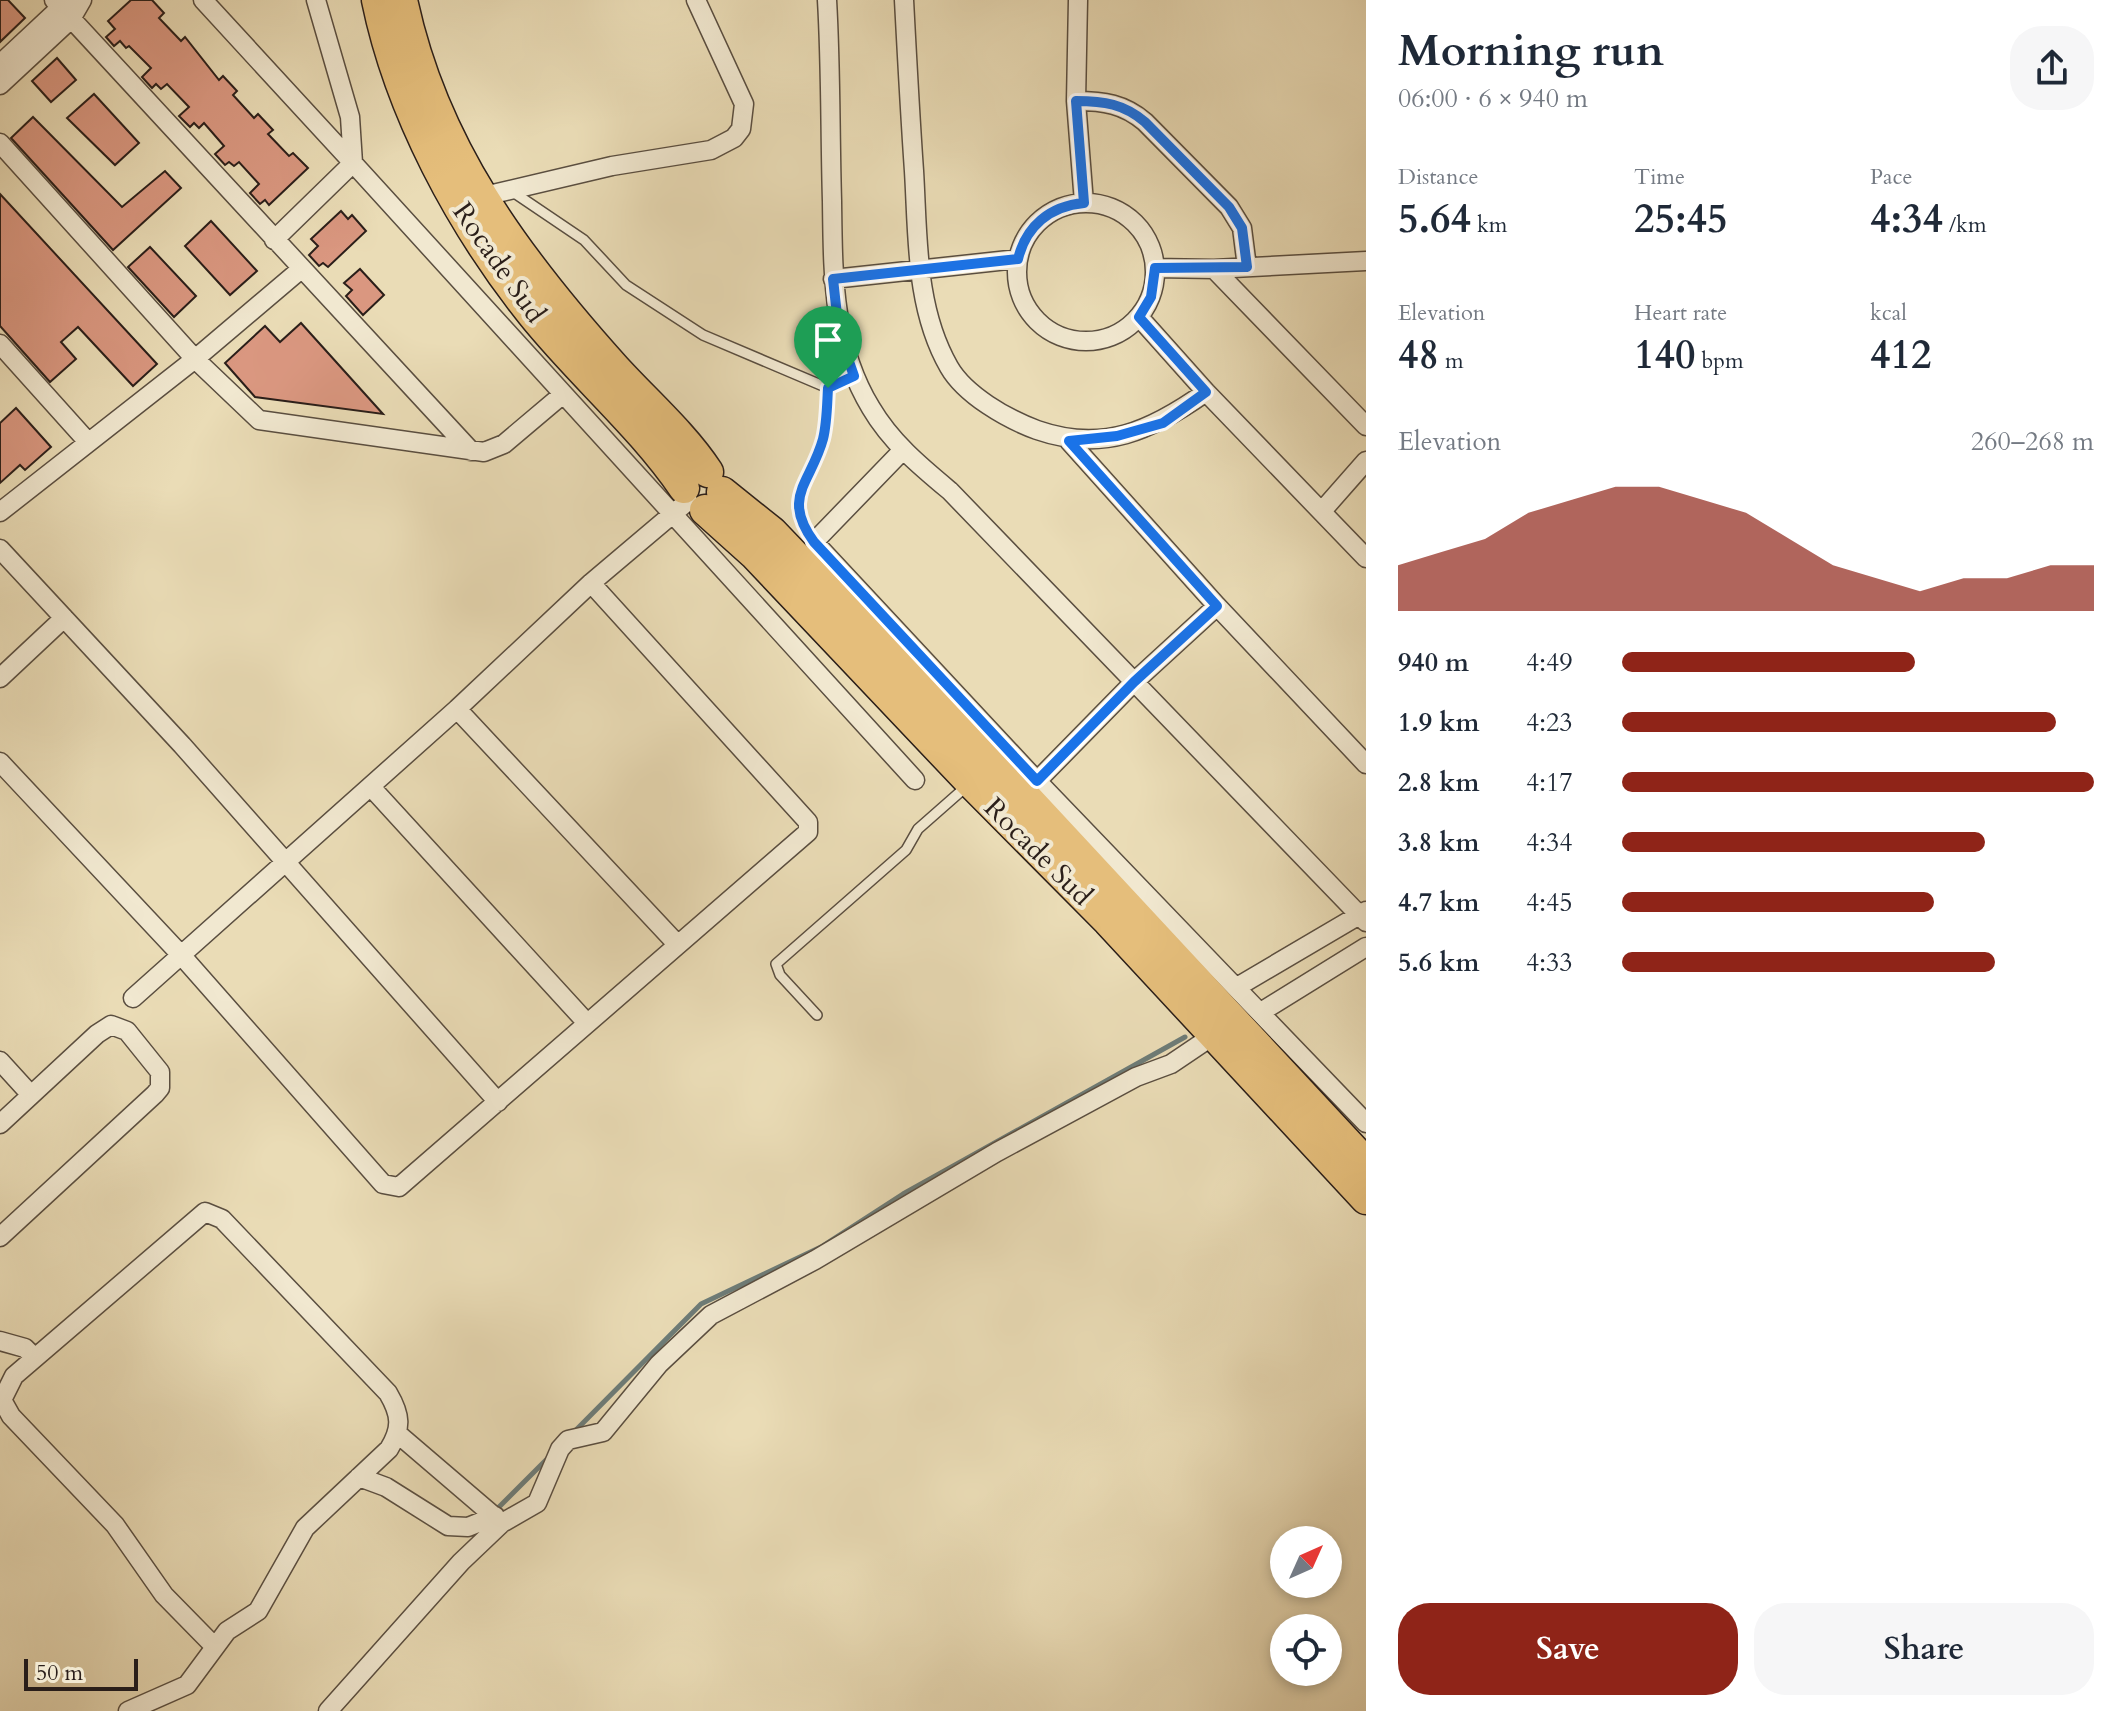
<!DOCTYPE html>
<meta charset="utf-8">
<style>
:root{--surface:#fff;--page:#f6f6f7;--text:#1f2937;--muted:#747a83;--accent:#8f2418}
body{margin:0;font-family:Cardo,serif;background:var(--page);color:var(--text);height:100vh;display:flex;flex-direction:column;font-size:30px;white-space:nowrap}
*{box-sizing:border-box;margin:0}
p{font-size:26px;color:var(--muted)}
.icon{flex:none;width:44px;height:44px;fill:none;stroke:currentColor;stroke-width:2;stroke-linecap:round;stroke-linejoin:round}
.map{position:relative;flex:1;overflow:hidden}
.panel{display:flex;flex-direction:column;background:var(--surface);width:760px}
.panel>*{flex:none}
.needle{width:52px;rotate:45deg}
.controls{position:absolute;left:1270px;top:1526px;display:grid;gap:16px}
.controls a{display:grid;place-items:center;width:72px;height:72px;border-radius:50%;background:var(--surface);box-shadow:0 4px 12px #0003;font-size:40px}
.scale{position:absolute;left:24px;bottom:20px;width:114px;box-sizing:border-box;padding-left:8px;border:4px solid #2a1e19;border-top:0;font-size:22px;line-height:28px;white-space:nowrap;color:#2a1e19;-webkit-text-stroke:6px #f1e8d0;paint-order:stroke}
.pin{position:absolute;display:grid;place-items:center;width:68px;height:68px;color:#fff;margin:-82px -34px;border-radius:50% 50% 50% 0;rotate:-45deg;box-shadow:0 0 8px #0007}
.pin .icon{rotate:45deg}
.round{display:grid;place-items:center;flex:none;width:84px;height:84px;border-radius:32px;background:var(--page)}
.summary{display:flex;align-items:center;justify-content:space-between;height:136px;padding:0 32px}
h1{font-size:44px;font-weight:600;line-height:60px}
.stats{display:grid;grid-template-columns:repeat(3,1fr);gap:12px;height:136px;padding:8px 32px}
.stats div{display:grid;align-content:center}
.stats b{font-size:40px;font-weight:600}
.stats small{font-size:22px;font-weight:400}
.stats p{font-size:22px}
.chart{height:224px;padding:16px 32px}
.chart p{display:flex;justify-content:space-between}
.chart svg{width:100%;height:144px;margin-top:8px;fill:var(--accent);opacity:.7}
.action{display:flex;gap:16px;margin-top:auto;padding:16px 32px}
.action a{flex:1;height:92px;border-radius:32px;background:var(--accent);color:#fff;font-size:32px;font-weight:600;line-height:92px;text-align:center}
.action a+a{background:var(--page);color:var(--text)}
ul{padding:0 32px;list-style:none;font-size:26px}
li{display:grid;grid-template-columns:128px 96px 1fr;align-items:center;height:60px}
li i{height:20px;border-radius:10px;background:var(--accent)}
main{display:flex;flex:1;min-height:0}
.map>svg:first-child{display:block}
</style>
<main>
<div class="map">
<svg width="1366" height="1711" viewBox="0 0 1366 1711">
<rect width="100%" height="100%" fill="#eadcb6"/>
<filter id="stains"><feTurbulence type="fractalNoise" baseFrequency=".0025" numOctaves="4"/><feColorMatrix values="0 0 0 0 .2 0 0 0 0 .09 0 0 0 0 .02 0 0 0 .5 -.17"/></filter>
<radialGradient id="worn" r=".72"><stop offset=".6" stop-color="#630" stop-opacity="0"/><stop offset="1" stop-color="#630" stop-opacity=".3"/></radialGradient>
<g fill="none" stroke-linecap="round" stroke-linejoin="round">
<path stroke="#6d7c78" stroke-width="5" d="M 573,1433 L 701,1304 L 821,1247 L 903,1194 L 1185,1037
M 499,1507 L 549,1457"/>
</g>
<path fill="#da9780" stroke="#2a1e19" stroke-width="2" d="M 0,0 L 8,0 L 25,18 L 0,42 Z
M 131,0 L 152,0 L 164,13 L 159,18 L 181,41 L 185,37 L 219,80 L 223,76 L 237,91 L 233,95 L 254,118 L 258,114 L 273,130 L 268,134 L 289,156 L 293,153 L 308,168 L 269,205 L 265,200 L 260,204 L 250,193 L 259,184 L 239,162 L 234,166 L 229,162 L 225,165 L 215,154 L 224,146 L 204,123 L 199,128 L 194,123 L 190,127 L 179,116 L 189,107 L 167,84 L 161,89 L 156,84 L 152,88 L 142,77 L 151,68 L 129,46 L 126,48 L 120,41 L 114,46 L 106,37 L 115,29 L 108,21 Z
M 57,58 L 76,80 L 51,102 L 32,81 Z
M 94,94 L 139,143 L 115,165 L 67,118 Z
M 33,117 L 122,207 L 165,171 L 181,188 L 113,250 L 11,138 Z
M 0,194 L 157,364 L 133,386 L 78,327 L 61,342 L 76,359 L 50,382 L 0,326 Z
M 341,211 L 348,219 L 352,215 L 366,231 L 328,267 L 323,263 L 319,266 L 309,255 L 318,246 L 311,239 Z
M 211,221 L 257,271 L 230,295 L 185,246 Z
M 150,247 L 196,296 L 174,317 L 128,267 Z
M 360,269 L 384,295 L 363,315 L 346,296 L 352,290 L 344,283 Z
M 301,323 L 383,414 L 255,397 L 225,363 L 265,326 L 280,342 Z
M 16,408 L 51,447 L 25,470 L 20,465 L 0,483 L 0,423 Z"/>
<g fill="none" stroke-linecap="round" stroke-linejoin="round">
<g stroke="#5a4e40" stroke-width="12">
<path id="service" d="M 513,192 L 584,240 L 626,285 L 703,335 L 828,388 L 854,376
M 814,542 C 781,497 811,483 823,439 C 827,423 827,405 828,388
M 817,1015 L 780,975 L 776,964 L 906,850 L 918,829 L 968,785"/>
</g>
<g stroke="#5a4e40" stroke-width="21">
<path id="minor" d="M 54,0 L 471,451
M 203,0 L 353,163 L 274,240
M 316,0 L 350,117 L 353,163 L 915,780
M 827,0 C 831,67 830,134 832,201 C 833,274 832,344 871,408 C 891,442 920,466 950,491 L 1366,922
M 904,0 C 907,57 910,114 914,171 C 918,236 915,308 949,367 C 965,395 1007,419 1037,430 C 1103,453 1151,431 1206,392
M 1078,0 L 1076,101 L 1084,203
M 0,64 L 61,7 L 71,4
M 0,85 L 71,19 L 82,0
M 1076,101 C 1104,101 1124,104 1145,122 L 1229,207 L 1242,228 L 1247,267
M 0,143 L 195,359 L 259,420 L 484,452 L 504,444 L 562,395
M 480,197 L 612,166 L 711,150 L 734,138 L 741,129 L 744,104 L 696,0
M1017 272a69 69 0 1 1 138 0a69 69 0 1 1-138 0Z
M 1155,268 L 1214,269 L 1366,261
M 1214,269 L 1366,426
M 833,279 L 1018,259
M 1139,317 L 1206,392 L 1366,558
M 0,344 L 88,442
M 1069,441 L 1217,606 L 1366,764
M 903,450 L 814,542 L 1037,781 L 1366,1123
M 1322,511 L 1366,461
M 0,512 L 195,359 L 300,270
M 0,549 L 182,745 L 498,1102
M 0,678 L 64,618
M 457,709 L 677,944
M 0,762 L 182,956 L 383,1184 L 399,1187 L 808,832 L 808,822 L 591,583
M 1037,781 L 1134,682 L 1217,606
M 371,787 L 587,1023
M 1237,987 L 1366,911
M 133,998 L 457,709 L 591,583 L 688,501
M 1261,1012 L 1366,947
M 0,1061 L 31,1095
M 0,1124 L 97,1034 L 111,1025 L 127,1031 L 160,1072 L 160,1088 L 155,1094 L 0,1237
M 0,1341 L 25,1348 L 35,1358
M 398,1434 L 502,1523
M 359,1477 L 386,1487 L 448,1526 L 468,1527 L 495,1516
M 128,1711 L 187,1685 L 227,1631 L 258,1611 L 305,1528 L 389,1449 C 402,1428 401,1415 388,1393 L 222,1219 L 205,1212 L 14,1376 L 2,1400 L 11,1416 L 115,1525 L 164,1595 L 215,1647
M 328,1711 L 461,1562 L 502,1523 L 537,1503 L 560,1449 L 568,1440 L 603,1432 L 659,1364 L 711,1315 L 815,1260 L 997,1152 L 1136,1077 L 1171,1064 L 1214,1035"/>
</g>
<g stroke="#2a1e19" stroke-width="33">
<path id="trunk" d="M 377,0 C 400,112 461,225 532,314 C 580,374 641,425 684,488
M 402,0 C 433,147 517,259 615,368 C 646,402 683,434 708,472
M 722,492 L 772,532 L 1023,794 L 1366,1163
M 705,510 L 754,554 L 971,783 L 1108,921 L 1366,1199"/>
</g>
<use href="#service" stroke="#f1e8d0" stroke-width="9"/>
<use href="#minor" stroke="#f1e8d0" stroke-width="18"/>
<use href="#trunk" stroke="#e5be7b" stroke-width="30"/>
</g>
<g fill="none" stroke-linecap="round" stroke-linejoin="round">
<g stroke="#fff" stroke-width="16">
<path id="route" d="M 1076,101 C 1104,101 1124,104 1145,122 L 1229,207 L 1242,228 L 1247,267 L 1155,268 L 1151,297 L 1139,317 L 1206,392 L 1163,423 L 1117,436 L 1069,441 L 1217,606 L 1134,682 L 1037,781 L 814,542 C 781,497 811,483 823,439 C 827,423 827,405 828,388 L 854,376 L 839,333 L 833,279 L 1018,259 C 1026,226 1050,206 1084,203 Z"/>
</g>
<use href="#route" stroke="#1a73e8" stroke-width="10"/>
</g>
<g text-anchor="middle" stroke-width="8" stroke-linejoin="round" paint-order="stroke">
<g font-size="28" fill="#2a1e19" stroke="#f1e8d0">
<text transform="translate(500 262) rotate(55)" y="10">Rocade Sud</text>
<text transform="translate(1039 851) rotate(45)" y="10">Rocade Sud</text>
</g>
</g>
<rect width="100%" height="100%" filter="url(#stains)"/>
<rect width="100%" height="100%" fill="url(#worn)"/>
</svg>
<div class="controls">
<a><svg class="needle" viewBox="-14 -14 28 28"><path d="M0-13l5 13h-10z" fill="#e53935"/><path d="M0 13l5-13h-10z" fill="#747a83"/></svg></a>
<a><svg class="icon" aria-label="locate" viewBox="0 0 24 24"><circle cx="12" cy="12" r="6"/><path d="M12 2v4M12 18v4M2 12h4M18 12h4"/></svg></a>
</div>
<div class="scale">50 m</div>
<div class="pin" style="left:828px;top:388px;background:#1e9e55"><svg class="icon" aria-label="arrive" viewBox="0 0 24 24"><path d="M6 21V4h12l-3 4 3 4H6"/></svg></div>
</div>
<section class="panel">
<div class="summary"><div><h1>Morning run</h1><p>06:00 · 6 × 940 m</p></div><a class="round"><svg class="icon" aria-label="share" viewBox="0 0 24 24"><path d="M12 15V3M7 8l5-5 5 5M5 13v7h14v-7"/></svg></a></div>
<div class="stats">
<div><p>Distance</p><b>5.64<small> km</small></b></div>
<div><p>Time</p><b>25:45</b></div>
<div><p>Pace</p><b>4:34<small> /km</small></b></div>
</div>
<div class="stats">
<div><p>Elevation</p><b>48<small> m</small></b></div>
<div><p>Heart rate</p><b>140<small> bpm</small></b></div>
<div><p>kcal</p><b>412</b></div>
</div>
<div class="chart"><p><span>Elevation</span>260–268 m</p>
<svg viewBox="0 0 160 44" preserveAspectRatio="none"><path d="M0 44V30L10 26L20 22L30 14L40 10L50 6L60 6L70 10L80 14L90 22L100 30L110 34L120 38L130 34L140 34L150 30L160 30V44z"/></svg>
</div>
<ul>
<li><b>940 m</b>4:49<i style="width:62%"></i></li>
<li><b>1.9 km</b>4:23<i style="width:92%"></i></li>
<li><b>2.8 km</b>4:17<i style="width:100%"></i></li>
<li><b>3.8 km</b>4:34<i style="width:77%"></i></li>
<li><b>4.7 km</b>4:45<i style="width:66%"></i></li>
<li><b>5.6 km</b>4:33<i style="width:79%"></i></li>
</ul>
<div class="action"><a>Save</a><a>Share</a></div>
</section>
</main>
